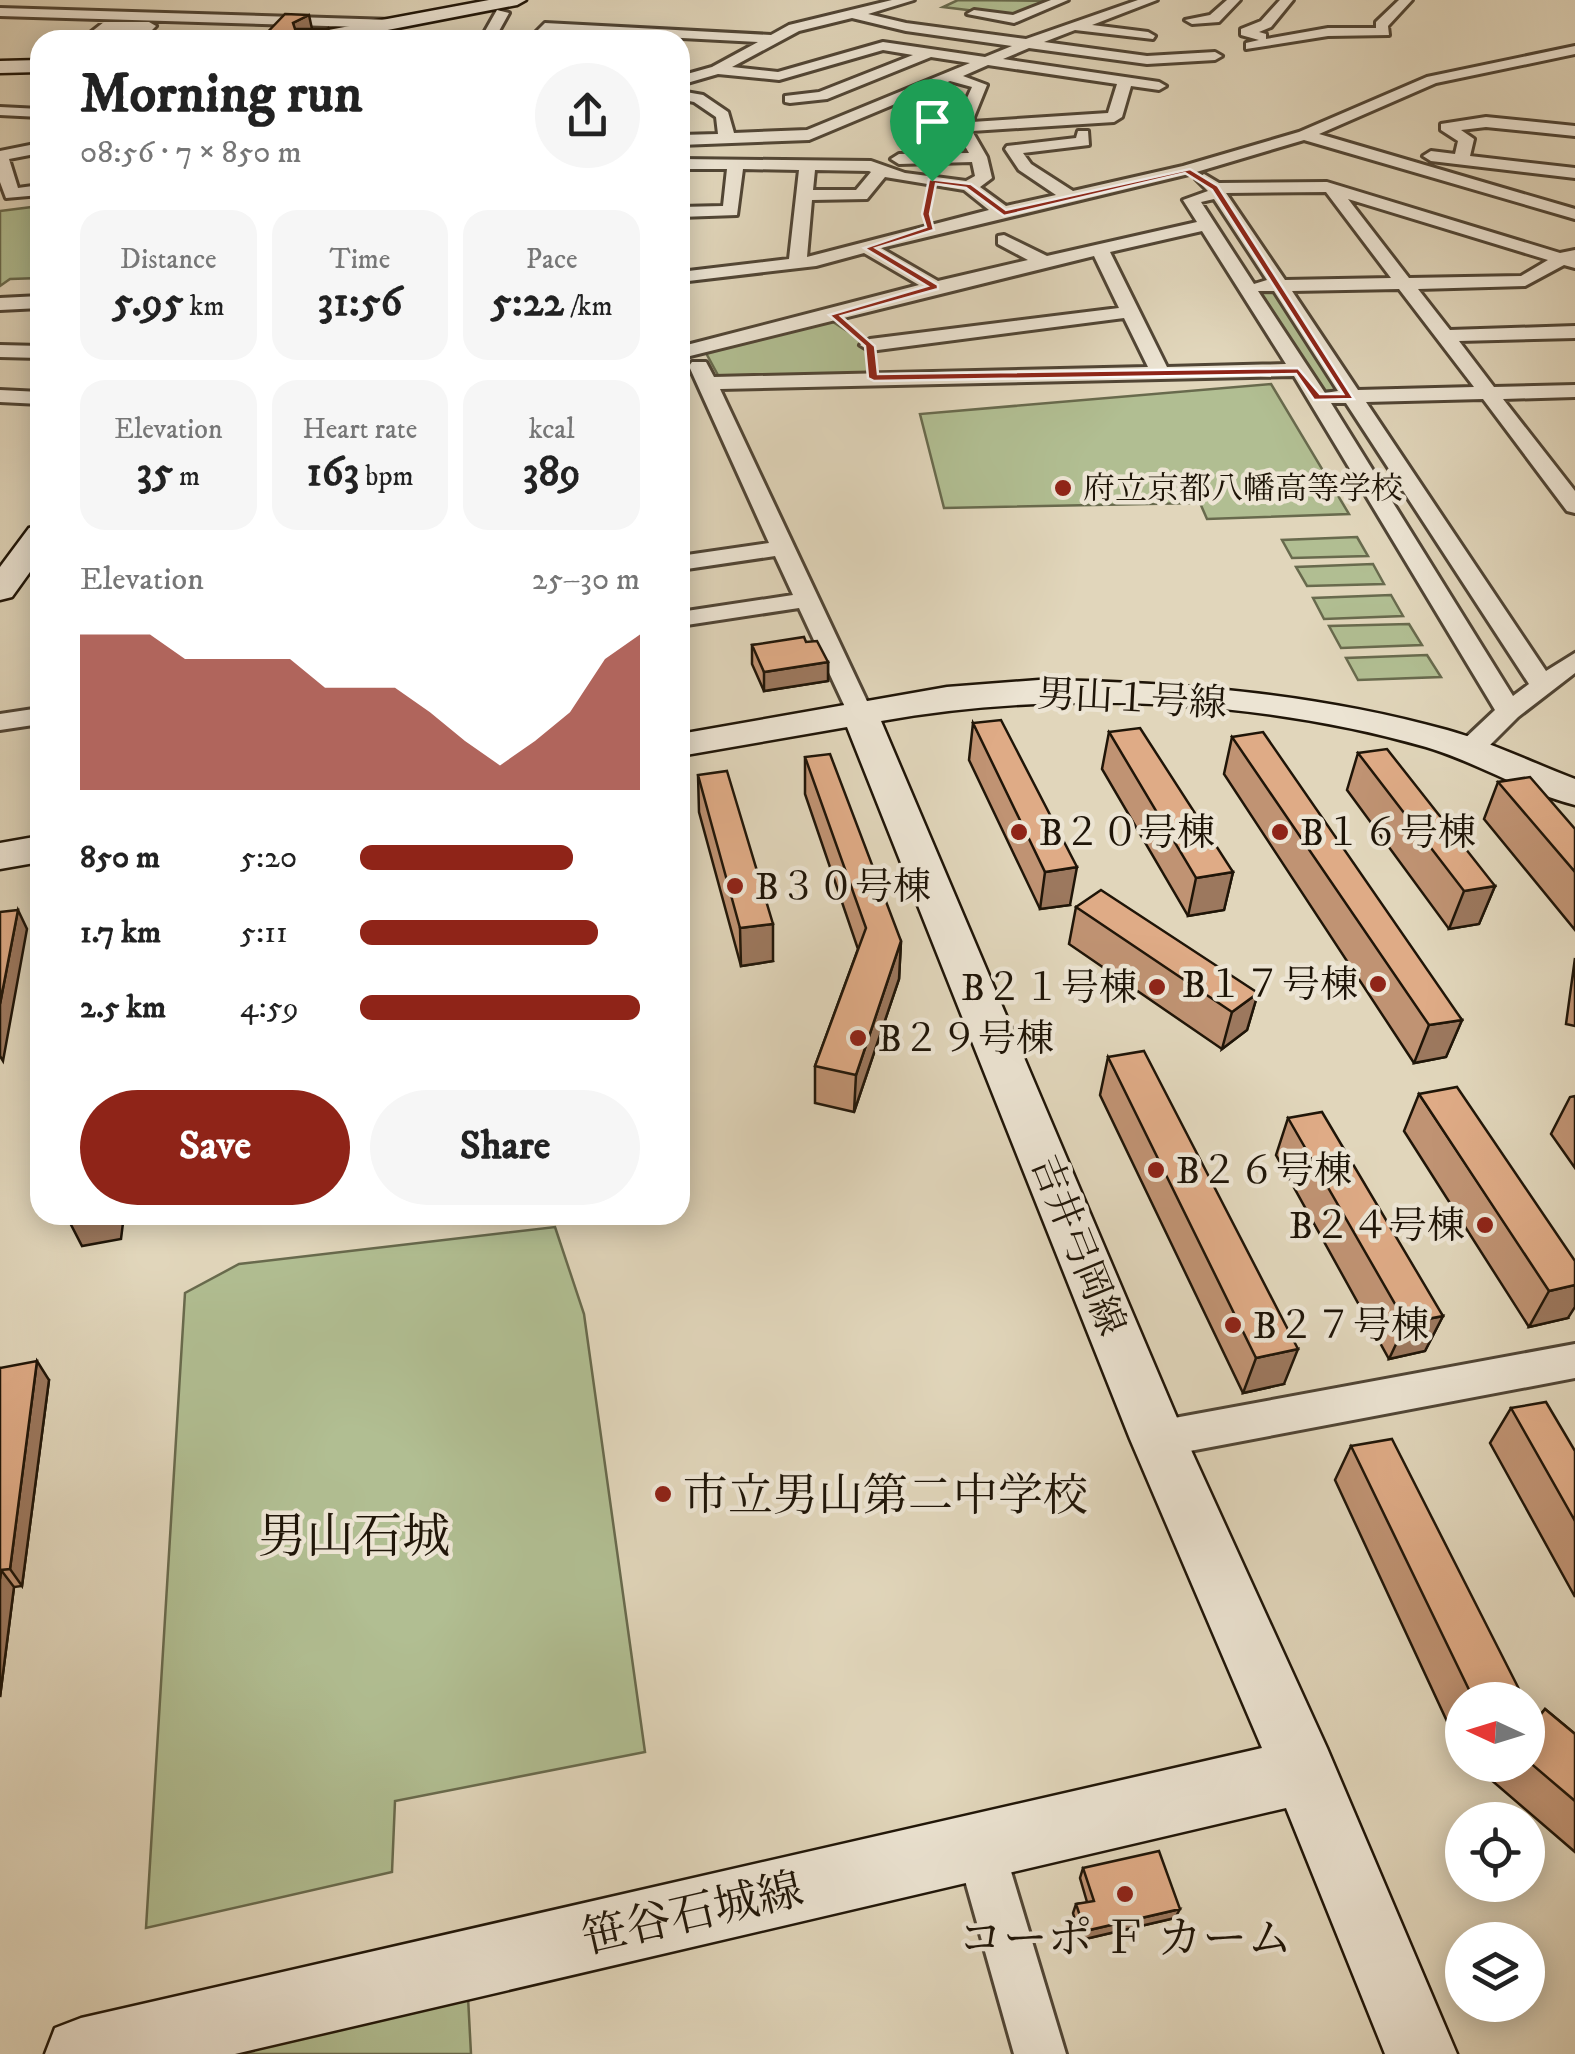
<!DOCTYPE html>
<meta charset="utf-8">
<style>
:root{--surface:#fff;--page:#f6f6f6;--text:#222;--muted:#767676;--accent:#8f2418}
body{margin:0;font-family:"IM FELL DW Pica","Noto Serif JP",serif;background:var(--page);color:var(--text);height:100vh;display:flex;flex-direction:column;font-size:38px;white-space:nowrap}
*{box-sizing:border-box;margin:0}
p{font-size:32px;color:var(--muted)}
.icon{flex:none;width:55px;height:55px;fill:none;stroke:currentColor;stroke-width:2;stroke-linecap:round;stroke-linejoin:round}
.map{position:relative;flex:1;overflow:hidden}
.panel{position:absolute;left:30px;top:30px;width:660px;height:1195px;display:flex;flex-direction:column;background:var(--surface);border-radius:30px;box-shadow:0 5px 25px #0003}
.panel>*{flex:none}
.needle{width:65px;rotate:274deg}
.fabs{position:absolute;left:1445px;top:1682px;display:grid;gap:20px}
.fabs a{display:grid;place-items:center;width:100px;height:100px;border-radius:50%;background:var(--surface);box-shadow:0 5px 25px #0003;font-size:50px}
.pin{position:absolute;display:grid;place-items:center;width:85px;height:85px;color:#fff;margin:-102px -42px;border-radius:50% 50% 50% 0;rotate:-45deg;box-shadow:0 0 10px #0007}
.pin .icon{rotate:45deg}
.round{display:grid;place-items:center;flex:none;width:105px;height:105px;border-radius:52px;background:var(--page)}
.summary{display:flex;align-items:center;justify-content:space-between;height:170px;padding:0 50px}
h1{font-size:55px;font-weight:700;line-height:75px}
.stats{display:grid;grid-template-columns:repeat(3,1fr);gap:15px;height:170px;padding:10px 50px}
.stats div{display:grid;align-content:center;border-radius:25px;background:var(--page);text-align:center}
.stats b{font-size:42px;font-weight:700}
.stats small{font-size:28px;font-weight:400}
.stats p{font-size:28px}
.chart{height:280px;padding:20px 50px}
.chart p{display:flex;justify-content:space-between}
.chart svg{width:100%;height:180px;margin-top:10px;fill:var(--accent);opacity:.7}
.action{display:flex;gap:20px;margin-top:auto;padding:20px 50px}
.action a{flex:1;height:115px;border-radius:60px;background:var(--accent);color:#fff;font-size:40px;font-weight:700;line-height:115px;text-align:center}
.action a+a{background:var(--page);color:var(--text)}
ul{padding:0 50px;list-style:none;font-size:32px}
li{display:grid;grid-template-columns:160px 120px 1fr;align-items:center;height:75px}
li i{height:25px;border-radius:12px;background:var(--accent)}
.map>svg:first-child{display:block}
</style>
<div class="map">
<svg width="1575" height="2054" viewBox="0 0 1575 2054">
<rect width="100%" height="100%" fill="#e1d6bb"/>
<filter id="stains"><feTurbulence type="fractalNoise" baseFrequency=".002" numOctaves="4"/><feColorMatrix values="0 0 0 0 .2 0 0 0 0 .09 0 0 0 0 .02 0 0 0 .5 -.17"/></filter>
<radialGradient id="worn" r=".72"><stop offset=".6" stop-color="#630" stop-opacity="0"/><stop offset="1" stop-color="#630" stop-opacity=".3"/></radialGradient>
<path fill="#b1be92" stroke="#686a4d" stroke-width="2.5" d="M 958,0 L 1055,1 L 1016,16 L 943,7 Z
M 40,206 L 40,278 L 10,279 L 0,286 L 0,211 Z
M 1258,293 L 1277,293 L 1341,390 L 1319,391 Z
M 821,321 L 833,322 L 869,345 L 873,373 L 725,379 L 719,377 L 706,353 L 711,348 Z
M 1271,384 L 1349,514 L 1207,519 L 1200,503 L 944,508 L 920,414 Z
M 1357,537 L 1368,556 L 1292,558 L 1282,540 Z
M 1373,564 L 1384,584 L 1307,586 L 1296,567 Z
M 1391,595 L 1403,616 L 1324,619 L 1313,598 Z
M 1409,624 L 1422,645 L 1341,648 L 1329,626 Z
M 1427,655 L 1441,677 L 1358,680 L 1346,658 Z
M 555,1227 L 584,1314 L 645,1752 L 395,1801 L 392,1872 L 146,1928 L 185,1293 L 239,1264 Z
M 468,1997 L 471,2054 L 232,2054 Z"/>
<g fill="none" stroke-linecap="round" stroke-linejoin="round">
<g stroke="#504535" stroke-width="6">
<path id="street" d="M 892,0 L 914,0 L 868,14 L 906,23 L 1026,39 L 1138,0 L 1157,0 L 1092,25 L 1148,32 L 1155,36 L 1153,39 L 1075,30 L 1044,42 L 1147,56 L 1215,52 L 1222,56 L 1215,60 L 1147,64 L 1029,48 L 1003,59 L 1159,82 L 1166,86 L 1159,90 L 1131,86 L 1122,117 L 1114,122 L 972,131 L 987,157 L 992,178 L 980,187 L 1006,206 L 1056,195 L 1019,170 L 1005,149 L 1007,146 L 1076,138 L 1078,131 L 1088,131 L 1089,145 L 1023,153 L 1031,164 L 1073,191 L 1183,166 L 1299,132 L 1427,77 L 1575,46 L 1575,54 L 1436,83 L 1319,134 L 1575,209 L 1575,219 L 1304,140 L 1193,173 L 881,248 L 938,281 L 1028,260 L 998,244 L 998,236 L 1004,235 L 1047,256 L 1197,222 L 1183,200 L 1208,191 L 1196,179 L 1204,174 L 1219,183 L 1327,182 L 1560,253 L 1575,250 L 1575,268 L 1564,265 L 1525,286 L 1418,289 L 1450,330 L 1575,326 L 1575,338 L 1459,341 L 1494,387 L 1575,385 L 1575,397 L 1503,399 L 1575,491 L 1575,513 L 1567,511 L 1483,399 L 1366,402 L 1546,671 L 1575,653 L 1575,673 L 1518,717 L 1480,755 L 1460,755 L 1456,749 L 1460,743 L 1495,710 L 1294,376 L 720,389 L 874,716 L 870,722 L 852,722 L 799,608 L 680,626 L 680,612 L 793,595 L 775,556 L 680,570 L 680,556 L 769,543 L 689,366 L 692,362 L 706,362 L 714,377 L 1148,367 L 1124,318 L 870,351 L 860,345 L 870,339 L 1119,308 L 1094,256 L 690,356 L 683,354 L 683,346 L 919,285 L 864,253 L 816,266 L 680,282 L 680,272 L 789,259 L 799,170 L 743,169 L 737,215 L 680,217 L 680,207 L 723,206 L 727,169 L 680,169 L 680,159 L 871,161 L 905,173 L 966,181 L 975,176 L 972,162 L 899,164 L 891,159 L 899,154 L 969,153 L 954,127 L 972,87 L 950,81 L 809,140 L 680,145 L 680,135 L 718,134 L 716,117 L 694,102 L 680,99 L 680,91 L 703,95 L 728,112 L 734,133 L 807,130 L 970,63 L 931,57 L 827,99 L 790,103 L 785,102 L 785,96 L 819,92 L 913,55 L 883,50 L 779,80 L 718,74 L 680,85 L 680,76 L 712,67 L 758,42 L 549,31 L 542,40 L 528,40 L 545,23 L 771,35 L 789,25 ZM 852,18 L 906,31 L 1012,46 L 985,57 L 883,42 L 778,72 L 732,67 L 799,31 ZM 988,65 L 1117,84 L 1108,113 L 972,122 L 987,85 L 963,76 ZM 815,170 L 869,171 L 871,172 L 856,190 L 813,190 ZM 885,177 L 964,190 L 989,210 L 807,257 L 812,200 L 867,199 ZM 1326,192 L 1391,278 L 1285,280 L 1226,193 ZM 1214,199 L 1267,280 L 1254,284 L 1201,202 ZM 1348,199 L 1548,260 L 1521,276 L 1409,278 ZM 1202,231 L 1286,364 L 1167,367 L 1110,252 ZM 1399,289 L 1474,387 L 1358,390 L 1292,291 ZM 1258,291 L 1274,291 L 1338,391 L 1325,393 ZM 1331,403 L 1346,403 L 1529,684 L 1513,696 Z
M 1051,0 L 1068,0 L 1014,23 L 967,14 L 974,10 L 1013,15 Z
M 1227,0 L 1240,0 L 1219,22 L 1192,24 L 1185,20 L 1210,15 Z
M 1280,0 L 1293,0 L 1271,27 L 1259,32 L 1266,34 L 1266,39 L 1328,28 L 1376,28 L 1376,22 L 1399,0 L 1412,0 L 1388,26 L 1389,35 L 1328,36 L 1246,49 L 1246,43 L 1259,40 L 1241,35 L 1241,29 L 1261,21 Z
M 0,8 L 392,20 L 399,24 L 392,28 L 0,16 Z
M 497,10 L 509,13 L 494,40 L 480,40 Z
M 104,22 L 149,22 L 156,26 L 142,40 L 127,40 L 137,30 L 107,30 L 96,40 L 81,40 Z
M 0,107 L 40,109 L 40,117 L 0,115 Z
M 1486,117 L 1575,126 L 1575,136 L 1486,127 L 1461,130 L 1474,139 L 1470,156 L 1575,168 L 1575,178 L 1431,161 L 1423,156 L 1431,151 L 1455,154 L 1458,141 L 1441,130 L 1441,124 Z
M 40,143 L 40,153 L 9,159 L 18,188 L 40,185 L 40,195 L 6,198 L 0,182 L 0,151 Z
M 40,296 L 40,308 L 0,310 L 0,298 Z
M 0,345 L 40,346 L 40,358 L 0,357 Z
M 0,390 L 40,392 L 40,404 L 0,402 Z
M 40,708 L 40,724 L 0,730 L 0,714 Z
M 1575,1344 L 1575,1378 L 1158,1457 L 1144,1452 L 1138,1439 L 1144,1426 L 1158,1421 Z
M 979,1821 L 996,1828 L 1003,1845 L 1066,2054 L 1014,2054 L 955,1845 L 962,1828 Z"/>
</g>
<g stroke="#1f1508" stroke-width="5">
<path id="secondary" d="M 489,0 L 526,0 L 517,5 L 336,40 L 298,40 L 307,34 Z
M 40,60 L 40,72 L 0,73 L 0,61 Z
M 40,525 L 40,558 L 12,597 L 0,600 L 0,567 L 29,528 Z
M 1039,680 C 1176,682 1314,693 1447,730 C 1490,742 1533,763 1575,779 L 1575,805 C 1523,792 1477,762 1426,747 C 1255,698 1055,690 881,721 L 1186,1439 L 1327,1748 L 1457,2054 L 1385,2054 L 1286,1808 L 235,2054 L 45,2054 L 55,2028 L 81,2018 L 1262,1748 L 1130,1439 L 847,727 L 680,756 L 680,734 L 947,687 Z
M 40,836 L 40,862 L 0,869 L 0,843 Z"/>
</g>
<use href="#street" fill="#ece4d3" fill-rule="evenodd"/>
<use href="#secondary" fill="#ece4d3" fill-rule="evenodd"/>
</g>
<path fill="#c09373" stroke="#1f1508" stroke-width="2.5" d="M 806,642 L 828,662 L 828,681 L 764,691 L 752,664 L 752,645 Z
M 973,723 L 1070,905 L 1040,909 L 969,760 Z
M 1109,732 L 1233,872 L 1224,910 L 1188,916 L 1102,769 Z
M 1232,737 L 1462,1020 L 1446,1057 L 1414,1063 L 1224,774 Z
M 1358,753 L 1495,886 L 1479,924 L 1449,929 L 1347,790 Z
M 805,757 L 901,941 L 899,979 L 854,1112 L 815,1103 L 815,1066 L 858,949 L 805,794 Z
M 698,775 L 773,961 L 741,966 L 699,812 Z
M 1498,782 L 1575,829 L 1575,930 L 1484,819 Z
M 1076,907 L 1258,993 L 1247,1030 L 1222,1049 L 1069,944 Z
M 1575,958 L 1575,1026 L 1566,1024 Z
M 1108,1057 L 1284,1384 L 1243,1393 L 1100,1095 Z
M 1419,1094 L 1568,1318 L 1529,1327 L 1404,1131 Z
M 1575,1096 L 1575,1168 L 1551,1134 L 1570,1097 Z
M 1288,1118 L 1443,1316 L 1425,1351 L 1389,1359 L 1276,1155 Z
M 0,1368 L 49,1380 L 22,1586 L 14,1587 L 0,1697 Z
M 1511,1408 L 1575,1451 L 1575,1597 L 1490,1443 Z
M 1351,1446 L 1521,1693 L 1515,1700 L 1462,1700 L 1462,1730 L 1452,1732 L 1335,1480 Z
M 1545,1709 L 1575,1734 L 1575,1852 L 1489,1778 L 1499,1765 L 1528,1765 L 1528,1729 Z
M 1083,1868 L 1175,1918 L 1081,1940 L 1073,1913 L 1076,1904 L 1087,1902 L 1080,1878 Z"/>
<path fill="#9c785e" stroke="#1f1508" stroke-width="2.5" d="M 309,15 L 312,29 L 296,37 L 293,23 Z
M 328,29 L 330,40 L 319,40 Z
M 828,662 L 828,681 L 764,691 L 764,672 Z
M 1077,867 L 1070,905 L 1040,909 L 1045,872 Z
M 1233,872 L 1224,910 L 1188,916 L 1196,878 Z
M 1495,886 L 1479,924 L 1449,929 L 1464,891 Z
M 18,910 L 27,929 L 3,1061 L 0,1056 L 0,1004 Z
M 773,924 L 773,961 L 741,966 L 740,928 Z
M 901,941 L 899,979 L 854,1112 L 856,1075 Z
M 1258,993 L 1247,1030 L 1222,1049 L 1232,1012 Z
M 1462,1020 L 1446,1057 L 1414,1063 L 1429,1025 Z
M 680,1078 L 684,1115 L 680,1116 Z
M 66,1215 L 124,1215 L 121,1239 L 82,1246 Z
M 1575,1285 L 1575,1307 L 1568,1318 L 1529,1327 L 1549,1291 Z
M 1443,1316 L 1425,1351 L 1389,1359 L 1406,1323 Z
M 1298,1349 L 1284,1384 L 1243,1393 L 1256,1358 Z
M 37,1361 L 49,1380 L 22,1586 L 10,1569 Z
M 1,1570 L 14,1587 L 0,1697 L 0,1579 Z
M 1180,1909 L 1175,1918 L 1081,1940 L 1085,1931 Z"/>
<path fill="#dfab86" stroke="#1f1508" stroke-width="2.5" d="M 285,14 L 309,15 L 293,23 L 295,29 L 328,29 L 319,40 L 260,40 Z
M 804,637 L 806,642 L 817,641 L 828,662 L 764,672 L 752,645 Z
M 1001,720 L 1077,867 L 1045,872 L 973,723 Z
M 1140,728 L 1233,872 L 1196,878 L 1109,732 Z
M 1263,732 L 1462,1020 L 1429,1025 L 1232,737 Z
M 1387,749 L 1495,886 L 1464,891 L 1358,753 Z
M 830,754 L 901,941 L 856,1075 L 815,1066 L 866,928 L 805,757 Z
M 727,771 L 773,924 L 740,928 L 698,775 Z
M 1530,777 L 1575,829 L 1575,872 L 1498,782 Z
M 1101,890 L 1258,993 L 1232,1012 L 1076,907 Z
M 18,910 L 0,1004 L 0,912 Z
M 1144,1051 L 1298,1349 L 1256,1358 L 1108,1057 Z
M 1457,1087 L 1575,1261 L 1575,1285 L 1549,1291 L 1419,1094 Z
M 1322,1112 L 1443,1316 L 1406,1323 L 1288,1118 Z
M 37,1361 L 10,1569 L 1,1570 L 0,1579 L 0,1368 Z
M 1546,1402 L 1575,1451 L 1575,1521 L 1511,1408 Z
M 1392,1439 L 1521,1693 L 1486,1700 L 1474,1700 L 1351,1446 Z
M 1545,1709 L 1575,1734 L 1575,1801 L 1528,1761 L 1528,1731 Z
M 1159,1851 L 1180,1909 L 1085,1931 L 1076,1904 L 1094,1901 L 1083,1868 Z"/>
<path fill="#8f2418" stroke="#fff" stroke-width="2.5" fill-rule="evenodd" d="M 1190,169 L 1218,186 L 1354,399 L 1314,400 L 1296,374 L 874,381 L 868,378 L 865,346 L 829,315 L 927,286 L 864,248 L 926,227 L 922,214 L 929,179 L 971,184 L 1006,210 ZM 1185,173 L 1212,190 L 1343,394 L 1320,394 L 1298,368 L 878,374 L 875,346 L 841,316 L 938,289 L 938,285 L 876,248 L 934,230 L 930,214 L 936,184 L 966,188 L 1004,216 Z"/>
<g fill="#8f2418" stroke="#ece4d3" stroke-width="4">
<circle cx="1063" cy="488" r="10"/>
<circle cx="1019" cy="832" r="10"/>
<circle cx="1280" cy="832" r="10"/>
<circle cx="735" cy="886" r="10"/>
<circle cx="1378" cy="984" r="10"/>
<circle cx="1157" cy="987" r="10"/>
<circle cx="858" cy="1038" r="10"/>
<circle cx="1156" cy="1170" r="10"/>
<circle cx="1485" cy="1225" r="10"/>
<circle cx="1233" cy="1325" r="10"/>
<circle cx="663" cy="1494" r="10"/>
<circle cx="1125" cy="1894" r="10"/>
</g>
<g text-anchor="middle" stroke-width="9" stroke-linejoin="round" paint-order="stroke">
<g font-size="32" fill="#1f1508" stroke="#ece4d3" text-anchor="start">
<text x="1083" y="499">府立京都八幡高等学校</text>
</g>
<g font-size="38" fill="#1f1508" stroke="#ece4d3">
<text transform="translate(1132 698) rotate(3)" y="13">男山１号線</text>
<text transform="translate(1079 1245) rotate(68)" y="13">吉井弓岡線</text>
</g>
<g font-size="38" fill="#1f1508" stroke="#ece4d3" text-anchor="start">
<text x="1039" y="845">B２０号棟</text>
<text x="1300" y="845">B１６号棟</text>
<text x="755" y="899">B３０号棟</text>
<text x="1358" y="997" text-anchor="end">B１７号棟</text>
<text x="1137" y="1000" text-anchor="end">B２１号棟</text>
<text x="878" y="1051">B２９号棟</text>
<text x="1176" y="1183">B２６号棟</text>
<text x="1465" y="1238" text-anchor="end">B２４号棟</text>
<text x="1253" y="1338">B２７号棟</text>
</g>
<g font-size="45" fill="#1f1508" stroke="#ece4d3" text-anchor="start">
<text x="683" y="1510">市立男山第二中学校</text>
<text x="1125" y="1953" text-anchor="middle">コーポ Ｆ カーム</text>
</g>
<g font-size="45" fill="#1f1508" stroke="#ece4d3">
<text transform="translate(692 1912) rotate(-13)" y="16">笹谷石城線</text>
</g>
<g font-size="48" fill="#1f1508" stroke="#ece4d3">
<text x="354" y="1552">男山石城</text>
</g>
</g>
<rect width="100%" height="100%" filter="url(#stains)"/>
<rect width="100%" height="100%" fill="url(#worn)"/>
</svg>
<div class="fabs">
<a><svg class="needle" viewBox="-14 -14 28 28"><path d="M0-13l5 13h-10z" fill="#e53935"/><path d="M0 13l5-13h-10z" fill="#767676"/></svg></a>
<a><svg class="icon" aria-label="locate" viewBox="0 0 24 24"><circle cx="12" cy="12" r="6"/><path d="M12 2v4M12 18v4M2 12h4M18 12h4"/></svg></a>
<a><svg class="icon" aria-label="layers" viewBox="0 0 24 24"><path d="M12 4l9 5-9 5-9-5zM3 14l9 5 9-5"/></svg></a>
</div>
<div class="pin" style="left:932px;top:181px;background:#1e9e55"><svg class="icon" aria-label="arrive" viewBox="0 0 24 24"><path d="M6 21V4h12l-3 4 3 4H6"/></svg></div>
<section class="panel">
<div class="summary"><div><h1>Morning run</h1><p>08:56 · 7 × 850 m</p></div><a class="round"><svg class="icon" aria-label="share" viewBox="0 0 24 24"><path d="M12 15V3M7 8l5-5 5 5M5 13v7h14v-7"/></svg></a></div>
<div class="stats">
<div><p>Distance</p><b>5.95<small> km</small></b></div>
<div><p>Time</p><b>31:56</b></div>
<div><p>Pace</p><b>5:22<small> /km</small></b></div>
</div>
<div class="stats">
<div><p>Elevation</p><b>35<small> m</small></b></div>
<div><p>Heart rate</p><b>163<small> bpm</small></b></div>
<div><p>kcal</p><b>389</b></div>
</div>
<div class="chart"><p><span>Elevation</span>25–30 m</p>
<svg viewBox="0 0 160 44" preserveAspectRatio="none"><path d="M0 44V6L10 6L20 6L30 12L40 12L50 12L60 12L70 19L80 19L90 19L100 25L110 32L120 38L130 32L140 25L150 12L160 6V44z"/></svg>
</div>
<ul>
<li><b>850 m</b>5:20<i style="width:76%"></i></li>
<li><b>1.7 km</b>5:11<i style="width:85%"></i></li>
<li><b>2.5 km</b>4:59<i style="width:100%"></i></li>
</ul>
<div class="action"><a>Save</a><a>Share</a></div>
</section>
</div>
